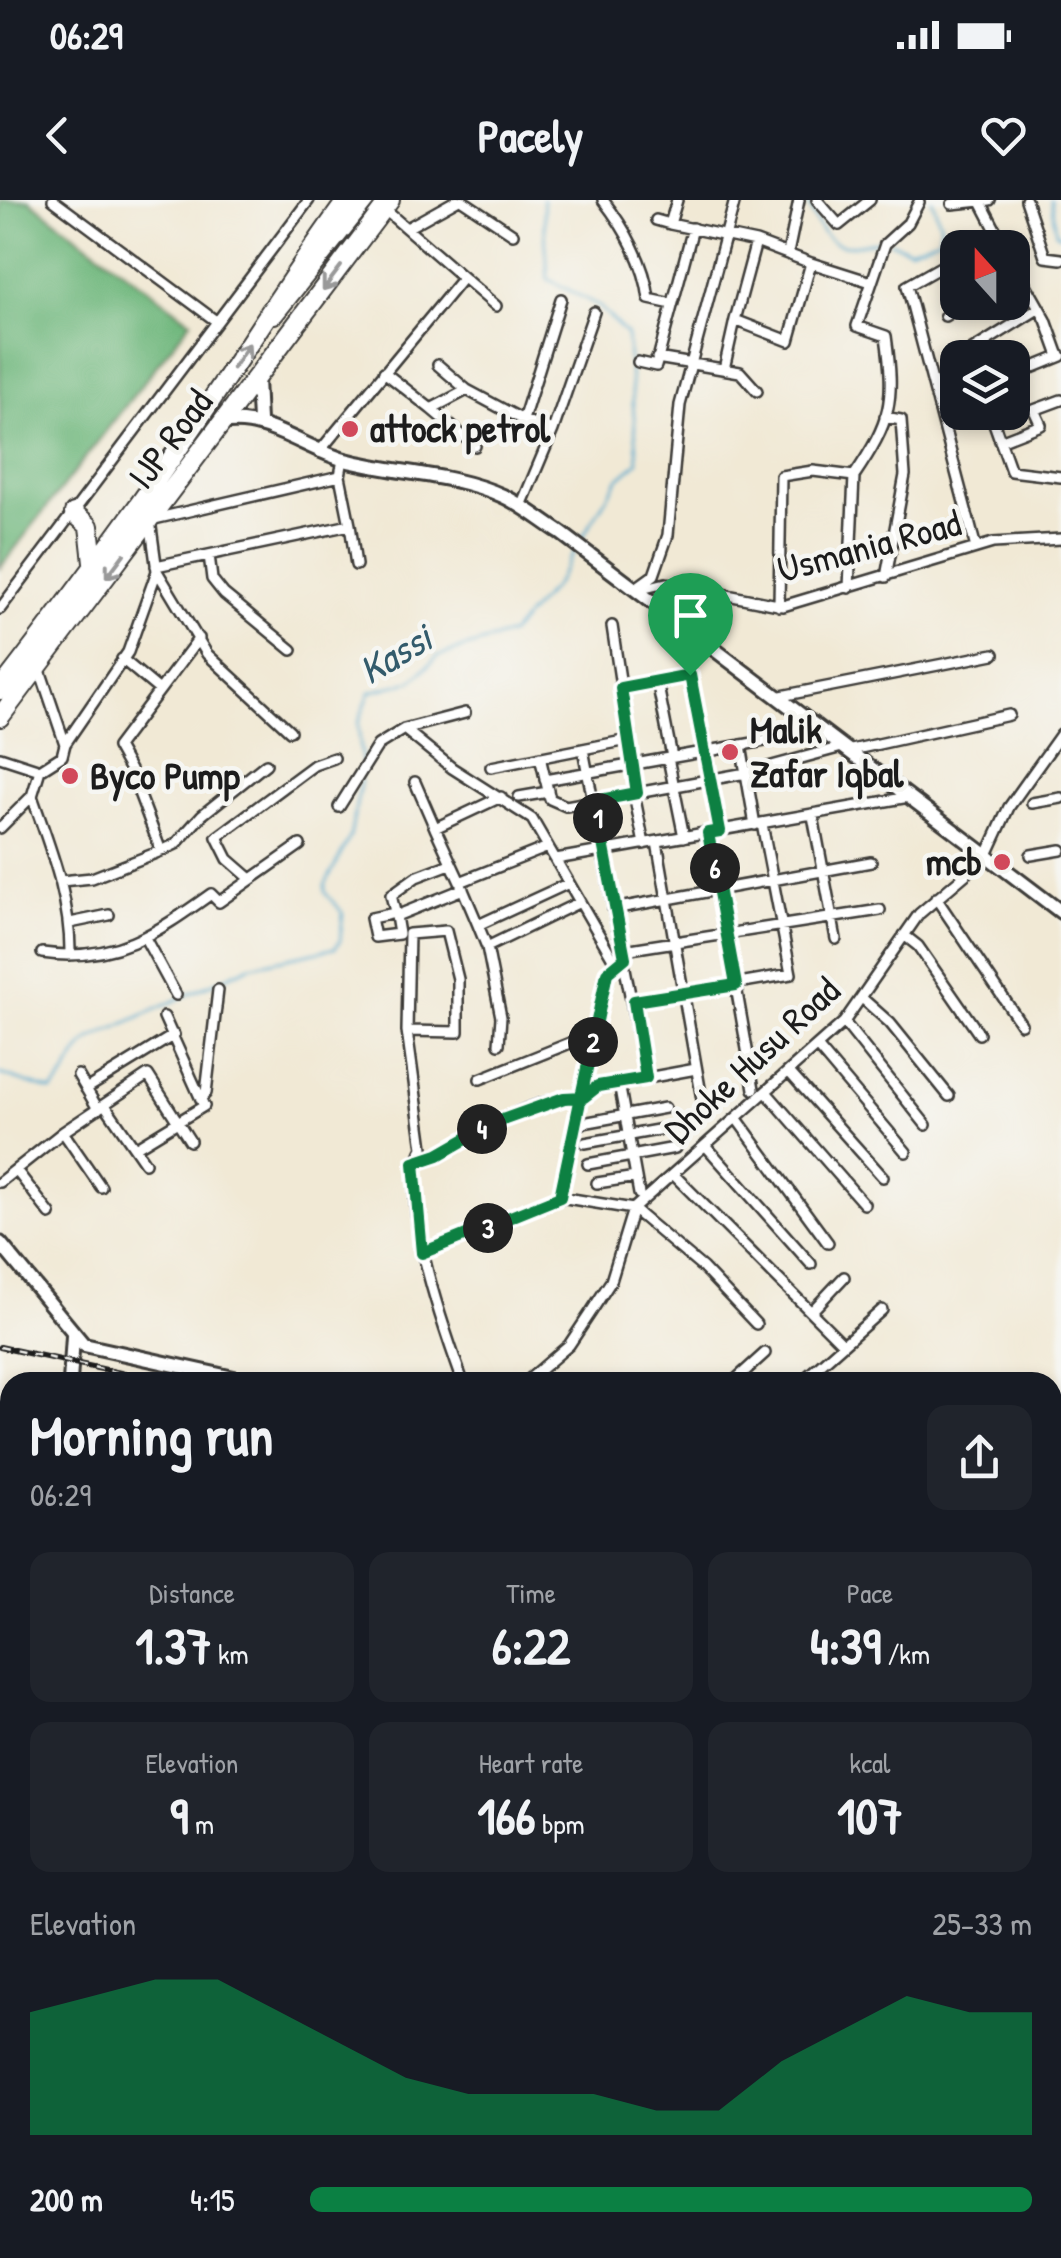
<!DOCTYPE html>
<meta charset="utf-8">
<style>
:root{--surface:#171b24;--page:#20242c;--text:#f1f3f6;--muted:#9ea1a6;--accent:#0b8043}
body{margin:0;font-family:"Patrick Hand",sans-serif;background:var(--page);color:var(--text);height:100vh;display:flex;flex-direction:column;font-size:38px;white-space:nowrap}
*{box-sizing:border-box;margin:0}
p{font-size:32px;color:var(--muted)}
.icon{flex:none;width:55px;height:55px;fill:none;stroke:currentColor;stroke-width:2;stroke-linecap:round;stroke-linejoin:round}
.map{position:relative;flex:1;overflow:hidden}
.side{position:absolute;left:0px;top:1172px;width:1062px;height:888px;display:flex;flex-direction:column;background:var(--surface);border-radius:30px 30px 0 0;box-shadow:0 5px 15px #0003}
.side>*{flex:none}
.needle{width:65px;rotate:339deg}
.tools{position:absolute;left:940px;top:30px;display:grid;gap:20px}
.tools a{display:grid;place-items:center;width:90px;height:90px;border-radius:20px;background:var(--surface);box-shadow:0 5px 15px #0003;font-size:50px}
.pin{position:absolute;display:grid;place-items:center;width:85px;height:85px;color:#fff;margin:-102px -42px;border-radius:50% 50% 50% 0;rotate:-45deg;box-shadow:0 0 10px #0007}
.pin .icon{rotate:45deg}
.km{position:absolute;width:50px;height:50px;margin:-25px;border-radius:50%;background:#222;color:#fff;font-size:28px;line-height:50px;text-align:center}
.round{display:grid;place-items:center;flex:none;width:105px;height:105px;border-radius:20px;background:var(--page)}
.headline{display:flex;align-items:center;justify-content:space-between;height:170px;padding:0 30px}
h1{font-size:55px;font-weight:800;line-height:75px}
.metrics{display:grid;grid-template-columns:repeat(3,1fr);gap:15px;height:170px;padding:10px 30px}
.metrics div{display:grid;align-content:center;border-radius:20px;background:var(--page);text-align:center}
.metrics b{font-size:50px;font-weight:800}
.metrics small{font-size:28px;font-weight:400}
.metrics p{font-size:28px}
.chart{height:280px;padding:20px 30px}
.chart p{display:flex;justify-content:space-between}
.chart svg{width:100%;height:180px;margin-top:10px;fill:var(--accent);opacity:.7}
ul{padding:0 30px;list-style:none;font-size:32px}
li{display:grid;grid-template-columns:160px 120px 1fr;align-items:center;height:75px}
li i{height:25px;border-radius:12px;background:var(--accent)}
.status{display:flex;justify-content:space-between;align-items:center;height:70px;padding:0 50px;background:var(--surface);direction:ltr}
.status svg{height:28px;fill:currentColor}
header{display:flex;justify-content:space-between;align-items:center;height:130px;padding:0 30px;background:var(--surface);font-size:45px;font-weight:800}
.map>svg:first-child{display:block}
</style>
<div class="status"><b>06:29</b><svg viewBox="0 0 49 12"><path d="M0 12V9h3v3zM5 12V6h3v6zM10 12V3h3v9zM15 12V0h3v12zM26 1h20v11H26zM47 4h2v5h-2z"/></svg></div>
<header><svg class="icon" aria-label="back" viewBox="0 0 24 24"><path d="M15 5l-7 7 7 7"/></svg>Pacely<svg class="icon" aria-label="heart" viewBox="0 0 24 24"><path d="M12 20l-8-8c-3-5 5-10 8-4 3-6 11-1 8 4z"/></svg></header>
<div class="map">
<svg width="1061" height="2058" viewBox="0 0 1061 2058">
<rect width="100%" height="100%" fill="#f6f6f2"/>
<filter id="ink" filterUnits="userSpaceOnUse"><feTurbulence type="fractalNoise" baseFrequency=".01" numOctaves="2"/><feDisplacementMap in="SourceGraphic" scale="20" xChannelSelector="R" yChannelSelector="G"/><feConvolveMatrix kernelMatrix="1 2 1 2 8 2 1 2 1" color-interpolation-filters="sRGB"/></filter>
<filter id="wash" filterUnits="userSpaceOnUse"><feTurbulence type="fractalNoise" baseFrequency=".0048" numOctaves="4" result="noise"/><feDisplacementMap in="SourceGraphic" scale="40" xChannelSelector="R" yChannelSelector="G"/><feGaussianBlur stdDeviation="2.25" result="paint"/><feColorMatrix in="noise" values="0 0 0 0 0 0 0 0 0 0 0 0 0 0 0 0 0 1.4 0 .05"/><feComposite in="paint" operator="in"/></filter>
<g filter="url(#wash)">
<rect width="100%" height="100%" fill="#f1e9d5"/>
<path fill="#e1d4f4" d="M 1,1442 L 10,1443 L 10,1651 L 0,1674 Z"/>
<path fill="#6fb77d" stroke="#466a4c" stroke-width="2.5" d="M 0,0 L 29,0 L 191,121 L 0,368 Z"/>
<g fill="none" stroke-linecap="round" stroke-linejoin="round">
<path stroke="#50a8cd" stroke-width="2.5" d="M 543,0 L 548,79 L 599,106 L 627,135 L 638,262 L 618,279 L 580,341
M 806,0 C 825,44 834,54 883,39
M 1051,0 L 1056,33 L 1061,35
M 890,42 L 909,49 L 939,39 L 941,25 L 932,0
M 362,562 L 358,524 L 370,492 L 412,481 L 438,456 L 510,434 L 556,384 L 576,348
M 0,874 L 52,891 C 70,876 71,854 91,839 L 250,766 L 335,748 L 340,741 L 343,713 L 325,692 L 325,685 L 350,637 L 361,580"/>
</g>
</g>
<g filter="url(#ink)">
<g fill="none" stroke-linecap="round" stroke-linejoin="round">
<g stroke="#3c3b38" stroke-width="14">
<path id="street" d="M 53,0 L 216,121
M 462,0 L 513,34
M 603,0 C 625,28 645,64 649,99 L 672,104
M 677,0 L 670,24 L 756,42 L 811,63 L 789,141 L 735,120 L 756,42
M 817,0 L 839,25 L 870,0
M 1026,0 L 1045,57 L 1061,59
M 981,2 L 1005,48
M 952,4 L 990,0
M 384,9 L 496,106
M 656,20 L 670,24
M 407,28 L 457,0
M 973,48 L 996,32
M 788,53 L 799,0
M 958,57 L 907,86 L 976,348
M 1012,60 L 1046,120 L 1059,156
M 811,63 L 871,82
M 945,116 L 966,102
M 657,158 L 740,172 L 757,191
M 971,158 L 969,152 L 1038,109
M 638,162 L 656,166 L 693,28
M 438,165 L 467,190
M 724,169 L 735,120
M 384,172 L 431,209 L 467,190 L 523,220 L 553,230 L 594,112
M 1012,176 L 1061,156
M 431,209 L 475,246
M 990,212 L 1011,271 L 1061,277
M 885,217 L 901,220 L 905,275 L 886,377
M 523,220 L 561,99
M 1000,241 L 1041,225 L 1034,210 L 1061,200
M 319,252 L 462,79
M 854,276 C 892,220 895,201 886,136 L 857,126 L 885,44 L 908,23 L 919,2
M 521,306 L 553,230
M 350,325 L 356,365
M 209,355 L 212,379 L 224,394 L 292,450
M 156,366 L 350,325 L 340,276 L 343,259
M 157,371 L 207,454 L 290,531
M 636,388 L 654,375 L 668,335 L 680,205 L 735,0
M 637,390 L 666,383 L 783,406 L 993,343 L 1061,339
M 779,406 L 781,276 L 813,271 L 854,276 L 849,388
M 0,409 L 309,0
M 612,426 L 637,593
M 682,426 L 719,631
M 199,438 L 117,547 L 131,572 L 161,651 L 176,644 L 202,615 L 266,564
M 122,459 L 158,489
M 657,481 L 672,557
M 621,488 L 690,475
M 776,497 L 994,454
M 404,529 L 452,568 L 532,619 L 612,757 L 616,763 L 625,758
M 65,544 L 128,452 L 157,371 L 150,320 L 340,276
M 741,545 L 755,625
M 583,549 L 646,878
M 847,551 L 1009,515
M 0,557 L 40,570 L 62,556 L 65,544 L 39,467
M 540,557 L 550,599 L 566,606 L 746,573 L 842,547
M 668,558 L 684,637
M 491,567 L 628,540
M 545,580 L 770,540
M 415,582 L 435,628 L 501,597
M 634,594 L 644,644
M 32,596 C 50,648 71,699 70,755
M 519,597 L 548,592
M 1032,603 L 1061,598
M 339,607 L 378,545 L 404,529 L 465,513
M 813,616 L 836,739
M 0,628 L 32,596 L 40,570
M 435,628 L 460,682 L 548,647
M 709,633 L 754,889
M 657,642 L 704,911
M 1031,655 L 1061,650
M 556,659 L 909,597
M 450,664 L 416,677 L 391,695 L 396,716 L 463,689
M 251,679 L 228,659 L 217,637 L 314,565 L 334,558
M 61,681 L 92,678 L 161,651
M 461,685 L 478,725 L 569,683
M 936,698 L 1021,824
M 613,709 L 871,662
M 395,713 L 371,718 L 375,737 L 399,734 L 396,716
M 70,723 L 109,715
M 478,725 L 487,747 L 580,702
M 904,735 L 918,746 L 979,834
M 145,738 L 176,795
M 487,747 L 501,817 L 499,844
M 624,750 L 880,710
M 42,753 C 114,763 155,734 211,694 L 219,702 L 300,645
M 863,799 L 890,823 L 949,896
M 633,801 L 791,774 L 762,624
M 844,822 L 926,925
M 407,831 L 458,832 L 458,779 L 446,731 L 409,734 L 407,831 L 423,948 C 395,995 445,1132 463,1182
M 819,849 L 906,952
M 696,869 L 598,887 L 580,898 L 560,997 L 633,1009 L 703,1068 L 756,1124
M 789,872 L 883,977
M 78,875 L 98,909
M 480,879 L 595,833 L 607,773 L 616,763
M 619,883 L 639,994
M 86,889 L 174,835
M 767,893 L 864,1004
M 201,898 L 206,893 L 218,790
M 105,905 L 145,963
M 737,919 L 828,1043
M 583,923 L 665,908
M 63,932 L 101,987
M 585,943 L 669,928
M 706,946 L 811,1064
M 135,948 L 204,906 L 164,817
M 414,963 C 468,946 520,896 580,898 L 595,833
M 588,964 L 675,948
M 16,970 L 50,1014
M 674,975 L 843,1144
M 0,982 L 63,932 L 148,875 L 190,941
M 597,983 L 636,977
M 422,1053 L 560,997
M 811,1112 L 844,1077
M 526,1182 L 569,1145 L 591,1112 L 611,1081 L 633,1009 L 844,822 L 919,714 L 986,657 L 1009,607 L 1061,534
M 733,1182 L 765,1153
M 801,1182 L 882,1110
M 0,1247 L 10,1249
M 1052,1474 L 1061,1475
M 1052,1535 L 1061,1518
M 1052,1544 L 1061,1541
M 0,2010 L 8,2008
M 0,2035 L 7,2033
M 147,2050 L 149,2058
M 483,2058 L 494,2050
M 630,2058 L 644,2050"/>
</g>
<g stroke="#3c3b38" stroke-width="18">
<path id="secondary" d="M 257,179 L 259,221
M 222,223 C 266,215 303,248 345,260 C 397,274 452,273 503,296 C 523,305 542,321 561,333 L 1061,712
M 0,1043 L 84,1145 L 252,1182
M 70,1182 L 73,1136
M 1052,1341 L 1061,1313
M 1052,1357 L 1061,1359
M 0,1674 L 10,1650
M 1052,1945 L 1061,1940
M 844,2058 L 858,2050"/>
</g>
<g stroke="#3c3b38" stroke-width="22">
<path id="highway" d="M 274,114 L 365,0
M 74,313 L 89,326 L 93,362
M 0,490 C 65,406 129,321 189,233 C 243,155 291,76 347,0
M 0,517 L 390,0"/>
</g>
<use href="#street" stroke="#fff" stroke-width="9"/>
<use href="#secondary" stroke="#fff" stroke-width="12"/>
<use href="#highway" stroke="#fff" stroke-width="18"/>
<g stroke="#1c1c1c" stroke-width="6">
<path id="rail" d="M 0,1147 L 162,1182
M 1052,1369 L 1061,1371"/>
</g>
<use href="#rail" stroke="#f6f6f2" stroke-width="2.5" stroke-dasharray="8" stroke-linecap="butt"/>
</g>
<defs><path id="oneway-shaft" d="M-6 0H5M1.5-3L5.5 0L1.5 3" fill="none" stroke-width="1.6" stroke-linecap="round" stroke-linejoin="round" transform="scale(2.5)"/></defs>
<g stroke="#999">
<use href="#oneway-shaft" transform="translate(332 78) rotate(127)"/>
<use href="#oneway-shaft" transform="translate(241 156) rotate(-56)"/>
<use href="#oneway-shaft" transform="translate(115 366) rotate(127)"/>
</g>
</g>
<g fill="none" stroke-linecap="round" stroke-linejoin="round" filter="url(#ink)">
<g stroke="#fff" stroke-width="20">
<path id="route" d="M 690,475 L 621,488 L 637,593 L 595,601 L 625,758 L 607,773 L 560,997 L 422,1053 L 414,963 L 438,955 L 494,923 L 564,898 L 584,897 L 598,886 L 646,878 L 634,801 L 736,785 L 708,633 L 720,631 L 690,475"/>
</g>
<use href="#route" stroke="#0b8043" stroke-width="12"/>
</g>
<g fill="#d1495b" stroke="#f6f6f2" stroke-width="4">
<circle cx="350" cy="229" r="10"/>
<circle cx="730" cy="552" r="10"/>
<circle cx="70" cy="576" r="10"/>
<circle cx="1002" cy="662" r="10"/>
</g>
<g text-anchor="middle" stroke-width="9" stroke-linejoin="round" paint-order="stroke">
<g font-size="38" font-weight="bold" fill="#1c1c1c" stroke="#f6f6f2" text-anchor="start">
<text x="370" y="242">attock petrol</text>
<text x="750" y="543">Malik<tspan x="750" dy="44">Zafar Iqbal</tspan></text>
<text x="90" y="589">Byco Pump</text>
<text x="982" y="675" text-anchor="end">mcb</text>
</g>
<g font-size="38" fill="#1c1c1c" stroke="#f6f6f2">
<text transform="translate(170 239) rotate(-53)" y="13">IJP Road</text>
<text transform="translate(869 346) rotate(-15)" y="13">Usmania Road</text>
<text transform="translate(752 860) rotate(-43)" y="13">Dhoke Husu Road</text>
</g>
<g font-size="40" font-style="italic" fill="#335b6c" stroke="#f6f6f2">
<text transform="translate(395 454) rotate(-31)" y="14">Kassi</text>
</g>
</g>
</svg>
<div class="tools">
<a><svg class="needle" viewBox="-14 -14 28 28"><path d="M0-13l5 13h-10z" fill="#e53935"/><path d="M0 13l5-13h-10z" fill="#9ea1a6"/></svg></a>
<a><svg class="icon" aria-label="layers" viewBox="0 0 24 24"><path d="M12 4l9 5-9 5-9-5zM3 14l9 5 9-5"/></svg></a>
</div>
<div class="pin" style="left:690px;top:475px;background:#1e9e55"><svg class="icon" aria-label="arrive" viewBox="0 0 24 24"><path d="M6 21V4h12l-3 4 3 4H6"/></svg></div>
<b class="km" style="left:598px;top:618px">1</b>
<b class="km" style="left:593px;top:842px">2</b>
<b class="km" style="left:488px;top:1028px">3</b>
<b class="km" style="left:482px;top:929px">4</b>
<b class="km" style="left:715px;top:668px">6</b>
<section class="side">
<div class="headline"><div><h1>Morning run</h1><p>06:29</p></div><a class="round"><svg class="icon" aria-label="share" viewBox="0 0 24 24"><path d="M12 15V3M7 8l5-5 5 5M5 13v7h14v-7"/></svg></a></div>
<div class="metrics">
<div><p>Distance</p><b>1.37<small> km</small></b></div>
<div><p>Time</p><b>6:22</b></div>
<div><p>Pace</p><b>4:39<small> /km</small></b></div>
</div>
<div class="metrics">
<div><p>Elevation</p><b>9<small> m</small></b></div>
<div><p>Heart rate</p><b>166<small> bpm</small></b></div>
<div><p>kcal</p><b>107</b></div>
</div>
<div class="chart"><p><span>Elevation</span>25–33 m</p>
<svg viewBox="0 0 160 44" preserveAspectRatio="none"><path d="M0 44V14L10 10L20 6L30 6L40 14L50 22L60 30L70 34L80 34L90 34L100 38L110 38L120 26L130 18L140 10L150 14L160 14V44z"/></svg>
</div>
<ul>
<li><b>200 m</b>4:15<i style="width:100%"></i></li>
</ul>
</section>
</div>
